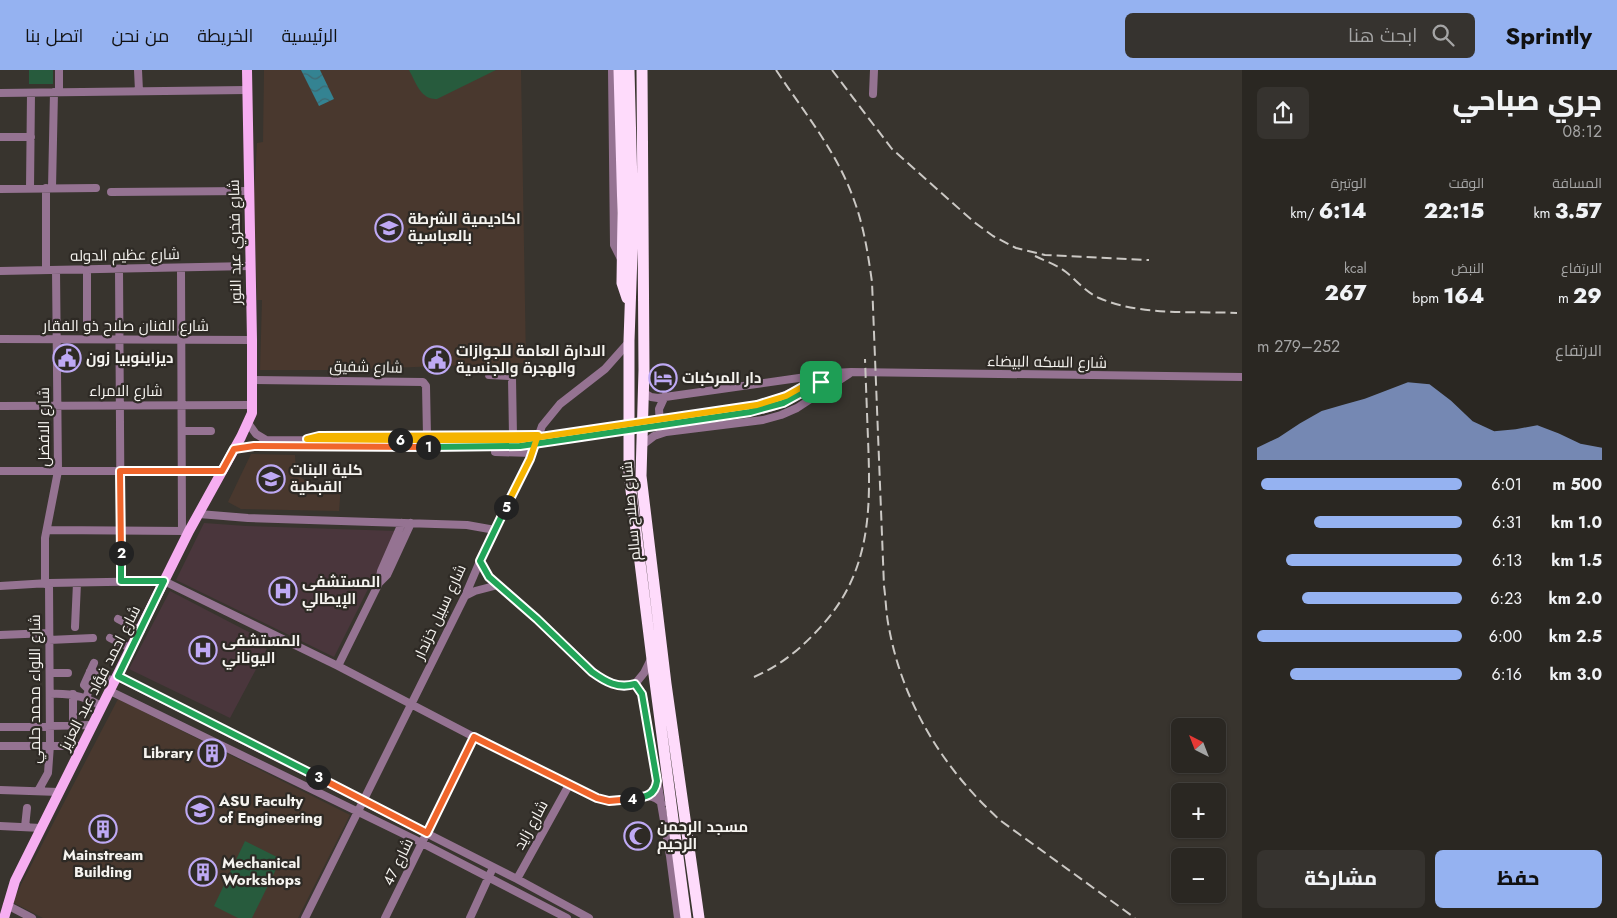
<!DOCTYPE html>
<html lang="ar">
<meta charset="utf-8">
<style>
:root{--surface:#2a2722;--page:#36332f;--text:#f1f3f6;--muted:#a5a5a5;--line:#464440;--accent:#95b2f1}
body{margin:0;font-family:Jost,Cairo,sans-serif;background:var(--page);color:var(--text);direction:rtl;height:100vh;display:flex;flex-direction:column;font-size:19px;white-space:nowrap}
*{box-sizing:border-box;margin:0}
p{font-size:16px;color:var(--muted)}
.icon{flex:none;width:28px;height:28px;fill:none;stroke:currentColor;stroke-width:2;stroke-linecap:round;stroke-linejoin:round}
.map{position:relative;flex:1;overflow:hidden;direction:ltr}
.sheet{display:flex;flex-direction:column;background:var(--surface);width:375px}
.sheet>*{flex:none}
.needle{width:32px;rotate:318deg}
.fabs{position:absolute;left:1171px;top:648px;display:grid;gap:10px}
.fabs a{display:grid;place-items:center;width:55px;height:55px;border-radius:8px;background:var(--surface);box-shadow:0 1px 4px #0004,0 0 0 1px var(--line);font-size:25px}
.pin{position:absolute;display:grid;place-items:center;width:42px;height:42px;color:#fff;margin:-21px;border-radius:10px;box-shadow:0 2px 8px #0006}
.km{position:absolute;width:25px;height:25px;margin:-12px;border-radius:50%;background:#222;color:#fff;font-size:14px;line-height:25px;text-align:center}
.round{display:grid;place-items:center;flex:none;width:52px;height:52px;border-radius:8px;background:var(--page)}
.summary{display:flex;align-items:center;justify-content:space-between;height:85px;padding:0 15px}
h1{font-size:28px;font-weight:800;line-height:38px}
.metrics{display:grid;grid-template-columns:repeat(3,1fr);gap:8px;height:85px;padding:5px 15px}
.metrics div{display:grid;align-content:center}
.metrics b{font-size:21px;font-weight:800}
.metrics small{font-size:14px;font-weight:400}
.metrics p{font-size:14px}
.chart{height:140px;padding:10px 15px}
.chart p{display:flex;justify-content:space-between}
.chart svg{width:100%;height:90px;margin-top:5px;fill:var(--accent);opacity:.7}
.primary-button{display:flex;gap:10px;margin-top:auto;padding:10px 15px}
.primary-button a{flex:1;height:58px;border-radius:8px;background:var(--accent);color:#111;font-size:20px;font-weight:800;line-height:58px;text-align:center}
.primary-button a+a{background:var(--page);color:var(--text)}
ul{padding:0 15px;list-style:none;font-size:16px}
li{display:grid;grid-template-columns:80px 60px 1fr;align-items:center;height:38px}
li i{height:12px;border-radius:6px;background:var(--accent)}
header{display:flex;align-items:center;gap:30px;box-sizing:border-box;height:70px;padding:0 25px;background:var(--accent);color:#111}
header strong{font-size:24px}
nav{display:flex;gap:28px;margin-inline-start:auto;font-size:18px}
.search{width:350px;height:45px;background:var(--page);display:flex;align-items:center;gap:12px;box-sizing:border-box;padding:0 18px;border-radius:8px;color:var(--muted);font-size:19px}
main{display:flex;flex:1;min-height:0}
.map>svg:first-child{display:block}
</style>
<header>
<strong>Sprintly</strong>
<div class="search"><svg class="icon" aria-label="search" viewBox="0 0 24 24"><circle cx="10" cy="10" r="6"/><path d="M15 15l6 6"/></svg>ابحث هنا</div>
<nav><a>الرئيسية</a><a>الخريطة</a><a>من نحن</a><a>اتصل بنا</a></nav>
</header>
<main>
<section class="sheet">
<div class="summary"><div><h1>جري صباحي</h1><p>08:12</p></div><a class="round"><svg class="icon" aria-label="share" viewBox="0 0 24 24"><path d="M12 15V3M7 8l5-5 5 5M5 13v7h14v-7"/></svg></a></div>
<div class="metrics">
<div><p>المسافة</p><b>3.57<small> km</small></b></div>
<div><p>الوقت</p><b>22:15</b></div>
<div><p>الوتيرة</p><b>6:14<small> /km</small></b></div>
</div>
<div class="metrics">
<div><p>الارتفاع</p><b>29<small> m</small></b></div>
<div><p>النبض</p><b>164<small> bpm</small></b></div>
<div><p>kcal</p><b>267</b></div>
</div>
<div class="chart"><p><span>الارتفاع</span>252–279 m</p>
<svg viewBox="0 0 160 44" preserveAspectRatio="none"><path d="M0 44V38L10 33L20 26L30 20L40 17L50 14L60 10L70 6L80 7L90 15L100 25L110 30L120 29L130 27L140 31L150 36L160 38V44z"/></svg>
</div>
<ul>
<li><b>500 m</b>6:01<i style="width:98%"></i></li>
<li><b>1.0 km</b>6:31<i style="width:72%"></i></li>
<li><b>1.5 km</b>6:13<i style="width:86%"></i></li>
<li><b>2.0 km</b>6:23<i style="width:78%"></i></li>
<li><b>2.5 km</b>6:00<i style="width:100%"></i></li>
<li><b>3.0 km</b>6:16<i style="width:84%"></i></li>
</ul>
<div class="primary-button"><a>حفظ</a><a>مشاركة</a></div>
</section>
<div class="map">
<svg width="1242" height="848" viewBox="0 0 1242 848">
<defs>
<pattern id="water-waves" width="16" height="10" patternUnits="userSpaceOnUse" patternTransform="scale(1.25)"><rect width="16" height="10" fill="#348392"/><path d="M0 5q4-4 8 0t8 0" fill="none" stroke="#3e6971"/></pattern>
</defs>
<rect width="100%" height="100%" fill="#38342e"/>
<path fill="#49382e" d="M 264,0 L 521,0 L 526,293 L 334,300 L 260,300 L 262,230 L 257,230 L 254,125 L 257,73 L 263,72 Z
M 251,384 L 295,385 L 296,404 L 310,414 L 341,416 L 339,441 L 241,439 L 228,432 Z
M 118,629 L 350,745 L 298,848 L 43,848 L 12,832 Z"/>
<path fill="#4a363c" d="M 204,453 L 246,456 L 397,461 L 334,587 L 176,510 Z
M 170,521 L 270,573 L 230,648 L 129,599 Z"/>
<path fill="#275b3d" d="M 29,0 L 53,0 L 53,14 L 29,14 Z
M 409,0 L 496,0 L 437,29 C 421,30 416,13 409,0 Z
M 245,771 L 281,789 L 252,848 L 238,848 L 214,836 Z"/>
<path fill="url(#water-waves)" d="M 301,0 L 320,0 L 334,29 L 319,36 Z"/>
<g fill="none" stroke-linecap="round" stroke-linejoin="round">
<path stroke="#957392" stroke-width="8" d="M 59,0 L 59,22
M 138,0 L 139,21
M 612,0 L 614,175 L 622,191
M 0,23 L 247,20
M 873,24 L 874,0
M 0,67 L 31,67
M 30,118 L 31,23
M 46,118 L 46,200
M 52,118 L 54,22
M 0,119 L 96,118
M 111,122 L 248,121
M 181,198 L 182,461
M 119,199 L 121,511
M 0,201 L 250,196
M 0,269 L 252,270
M 87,269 L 87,199
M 489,305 L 509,306 L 512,308 L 513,366
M 252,310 L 423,312 L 426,316 L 427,366
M 644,323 L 651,327 L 658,328 L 834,303 L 851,302 L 1242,307
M 0,336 L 252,335
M 688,345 C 733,339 779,337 815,307
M 689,351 C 720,346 754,345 784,333 C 800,326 815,315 831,305
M 248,353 L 256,364 L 266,370 L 512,371
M 660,355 L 659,339 L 665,326
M 182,361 L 211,361
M 505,366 L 531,365
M 641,376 L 654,366 L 666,362 L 763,350 L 781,345 L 797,338 L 849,304
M 234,379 L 260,375 L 512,377
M 495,382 L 532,383
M 0,401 L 222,401
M 199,444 L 248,448 L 467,455 L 495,460
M 47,460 L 185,461
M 480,491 L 489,507 L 513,527 L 601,609 L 620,616 L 635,614 L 644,603 L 651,589
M 379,513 L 387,505 L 411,453
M 45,514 L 45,468 L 58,401 L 56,200
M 0,516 L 49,513 L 164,511 L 338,596 L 474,667 L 597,728 C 603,730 609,732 616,731 C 630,730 653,719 662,734
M 465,526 L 475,521 L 498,515
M 118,549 L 141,561
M 75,557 L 77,513
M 0,565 L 49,563
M 110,568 L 132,579
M 49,570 L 93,568
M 338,596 L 379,513 L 381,501 L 402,453
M 90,601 L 115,612
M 50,603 L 68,603
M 118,607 L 517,809 L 589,848
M 635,614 L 643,627 L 670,786 L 678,848
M 110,621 L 422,773 L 567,848
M 50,624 C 69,623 86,626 102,637
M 86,628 L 89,620 L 84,615 L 94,593
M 73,655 L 73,624
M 0,657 L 93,655
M 0,676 L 82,676
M 0,720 L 59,722
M 38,721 L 48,703 L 50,675 L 49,513
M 0,756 L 41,758
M 25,757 L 27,738
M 517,809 L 569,715
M 7,835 L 32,848
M 305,848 L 465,526 L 480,491 L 530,389 L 542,356 L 560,334 L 605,299 L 629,272
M 385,848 L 474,667
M 470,848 L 491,802"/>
<path stroke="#f6aef1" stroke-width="10" d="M 4,848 L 15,811 L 189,461 L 241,367 L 252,343 L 252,270 L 247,0"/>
<path stroke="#fedbfb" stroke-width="11" d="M 619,0 L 623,143 L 622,213 L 627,228
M 629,0 L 633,155 L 629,271 L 629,404 L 652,589 L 686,848
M 642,0 L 644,300 L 641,406 L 666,614 L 699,848"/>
<path stroke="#cbc8c4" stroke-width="2" stroke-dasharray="10 5" stroke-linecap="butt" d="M 776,0 C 804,42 837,82 854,130 C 864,157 868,184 872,212 L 884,516 C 886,530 886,545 889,558 C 903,634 944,700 1001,751 L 1135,848
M 832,0 L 892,79 L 974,152 L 993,166 L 1016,178 L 1045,185 L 1149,190
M 1035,186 C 1045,191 1057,195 1066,202 C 1077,211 1086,222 1099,228 C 1140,246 1193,241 1237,243
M 754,607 C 777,597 797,582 815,563 C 871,506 871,444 868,369 C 867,343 866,316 865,289"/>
<path stroke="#957392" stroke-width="8" d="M 512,371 L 688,345
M 512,377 L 689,351"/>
</g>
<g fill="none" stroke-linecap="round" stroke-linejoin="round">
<g stroke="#fff" stroke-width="10">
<path id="split-1" d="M 428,377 L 520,376 L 750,342 L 783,333 L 821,312"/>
</g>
<g stroke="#fff" stroke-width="10">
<path id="split-2" d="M 121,483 L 120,401 L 222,401 L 234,379 L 254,376 L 428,377"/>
</g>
<g stroke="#fff" stroke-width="10">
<path id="split-3" d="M 121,483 L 121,511 L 164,511 L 118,606 L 318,707"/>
</g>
<g stroke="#fff" stroke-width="10">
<path id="split-4" d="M 318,707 L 427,763 L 474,667 L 597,728 L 609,731 L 632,729"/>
</g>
<g stroke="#fff" stroke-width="10">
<path id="split-5" d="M 506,437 L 480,491 L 489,507 L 537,549 L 592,602 C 606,612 618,619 635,614 L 642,624 L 657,711 C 655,726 645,727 632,729"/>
</g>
<g stroke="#fff" stroke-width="10">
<path id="split-6" d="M 400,370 L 307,369 L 319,366 L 538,365 L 530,389 L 506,437"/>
</g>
<g stroke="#fff" stroke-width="10">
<path id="split-7" d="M 400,370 L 520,370 L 757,335 L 786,326 L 802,317 L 817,306 L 834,303 L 821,312"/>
</g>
<use href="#split-1" stroke="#22a559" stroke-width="6"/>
<use href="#split-2" stroke="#f0652b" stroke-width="6"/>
<use href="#split-3" stroke="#22a559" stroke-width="6"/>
<use href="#split-4" stroke="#f0652b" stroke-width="6"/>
<use href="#split-5" stroke="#22a559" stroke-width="6"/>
<use href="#split-6" stroke="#f5b400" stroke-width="6"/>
<use href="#split-7" stroke="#f5b400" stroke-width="6"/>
</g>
<defs>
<g id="university-ring" transform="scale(1.4375)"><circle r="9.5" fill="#2e2a25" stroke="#bea9f4" stroke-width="1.5"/><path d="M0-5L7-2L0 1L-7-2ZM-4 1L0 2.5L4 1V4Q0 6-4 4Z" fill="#bea9f4"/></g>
<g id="civic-ring" transform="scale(1.4375)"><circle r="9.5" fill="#2e2a25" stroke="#bea9f4" stroke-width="1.5"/><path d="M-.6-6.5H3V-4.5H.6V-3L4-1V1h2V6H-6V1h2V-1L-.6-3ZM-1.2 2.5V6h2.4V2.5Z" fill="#bea9f4"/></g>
<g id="hotel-ring" transform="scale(1.4375)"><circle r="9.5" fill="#2e2a25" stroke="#bea9f4" stroke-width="1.5"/><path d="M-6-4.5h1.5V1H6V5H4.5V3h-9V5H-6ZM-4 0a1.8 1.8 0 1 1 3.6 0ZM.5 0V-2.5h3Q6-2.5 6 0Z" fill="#bea9f4"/></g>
<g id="school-ring" transform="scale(1.4375)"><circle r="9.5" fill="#2e2a25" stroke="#bea9f4" stroke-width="1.5"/><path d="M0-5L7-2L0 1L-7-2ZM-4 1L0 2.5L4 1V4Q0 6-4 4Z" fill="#bea9f4"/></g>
<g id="hospital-ring" transform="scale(1.4375)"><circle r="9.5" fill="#2e2a25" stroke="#bea9f4" stroke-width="1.5"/><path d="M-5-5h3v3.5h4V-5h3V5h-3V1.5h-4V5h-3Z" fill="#bea9f4"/></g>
<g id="building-ring" transform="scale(1.4375)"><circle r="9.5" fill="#2e2a25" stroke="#bea9f4" stroke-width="1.5"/><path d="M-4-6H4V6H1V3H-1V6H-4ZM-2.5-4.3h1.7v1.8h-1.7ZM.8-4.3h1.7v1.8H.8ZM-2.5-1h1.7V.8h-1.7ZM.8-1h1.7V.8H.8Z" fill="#bea9f4"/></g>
<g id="mosque-ring" transform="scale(1.4375)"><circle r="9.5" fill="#2e2a25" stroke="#bea9f4" stroke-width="1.5"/><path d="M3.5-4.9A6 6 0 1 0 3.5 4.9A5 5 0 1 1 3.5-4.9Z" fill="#bea9f4"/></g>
</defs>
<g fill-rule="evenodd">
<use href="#university-ring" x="389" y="158"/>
<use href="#civic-ring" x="67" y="288"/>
<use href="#civic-ring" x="437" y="290"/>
<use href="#hotel-ring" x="663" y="308"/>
<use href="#school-ring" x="271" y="409"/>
<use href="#hospital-ring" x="283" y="521"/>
<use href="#hospital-ring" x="203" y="580"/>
<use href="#building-ring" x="212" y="683"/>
<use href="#university-ring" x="200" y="740"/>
<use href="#building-ring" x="103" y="759"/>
<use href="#mosque-ring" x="638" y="766"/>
<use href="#building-ring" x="203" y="802"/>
</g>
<g text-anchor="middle" stroke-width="4.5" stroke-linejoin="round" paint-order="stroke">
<g font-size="15" font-weight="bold" fill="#f6f4f0" stroke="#2e2a25" text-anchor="start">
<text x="408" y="154">اكاديمية الشرطة<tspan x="408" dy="17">بالعباسية</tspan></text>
<text x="456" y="286">الادارة العامة للجوازات<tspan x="456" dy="17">والهجرة والجنسية</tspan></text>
<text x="86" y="293">ديزاينوبيا زون</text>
<text x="682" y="313">دار المركبات</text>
<text x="290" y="405">كلية البنات<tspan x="290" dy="17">القبطية</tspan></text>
<text x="302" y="517">المستشفى<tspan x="302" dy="17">الإيطالي</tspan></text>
<text x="222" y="576">المستشفى<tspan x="222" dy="17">اليوناني</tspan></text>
<text x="193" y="688" text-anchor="end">Library</text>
<text x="219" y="736">ASU Faculty<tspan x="219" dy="17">of Engineering</tspan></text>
<text x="657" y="762">مسجد الرحمن<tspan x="657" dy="17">الرحيم</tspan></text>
<text x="103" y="790" text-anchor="middle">Mainstream<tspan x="103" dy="17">Building</tspan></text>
<text x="222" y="798">Mechanical<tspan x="222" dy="17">Workshops</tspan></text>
</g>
<g font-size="15" fill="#f6f4f0" stroke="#2e2a25">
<text transform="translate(235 172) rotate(-91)" y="5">شارع فخري عبد النور</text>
<text transform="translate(125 185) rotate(-1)" y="5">شارع عظيم الدوله</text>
<text x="126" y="261">شارع الفنان صلاح ذو الفقار</text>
<text transform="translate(1047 292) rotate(1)" y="5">شارع السكه البيضاء</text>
<text transform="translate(366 297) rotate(1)" y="5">شارع شفيق</text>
<text x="126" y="326">شارع الامراء</text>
<text transform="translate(44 357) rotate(-90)" y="5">شارع الافضل</text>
<text transform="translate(631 441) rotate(-95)" y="5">شارع صلاح سالم</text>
<text transform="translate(440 542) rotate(-65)" y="5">شارع سبيل خزندار</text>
<text transform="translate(100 608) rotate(-63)" y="5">شارع احمد فؤاد عبد العزيز</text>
<text transform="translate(35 619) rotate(-90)" y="5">شارع اللواء محمد حلمي</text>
<text transform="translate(531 755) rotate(-61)" y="5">شارع زايد</text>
<text transform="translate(398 792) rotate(-64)" y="5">شارع 47</text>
</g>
</g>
</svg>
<div class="fabs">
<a><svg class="needle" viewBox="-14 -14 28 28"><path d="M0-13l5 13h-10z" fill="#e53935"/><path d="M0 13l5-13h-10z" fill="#a5a5a5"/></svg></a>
<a>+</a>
<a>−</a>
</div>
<div class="pin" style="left:821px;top:312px;background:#1e9e55"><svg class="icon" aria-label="arrive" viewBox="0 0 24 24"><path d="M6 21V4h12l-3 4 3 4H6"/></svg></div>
<b class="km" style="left:428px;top:377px">1</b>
<b class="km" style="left:121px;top:483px">2</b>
<b class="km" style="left:318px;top:707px">3</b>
<b class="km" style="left:632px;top:729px">4</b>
<b class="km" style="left:506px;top:437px">5</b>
<b class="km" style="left:400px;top:370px">6</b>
</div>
</main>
